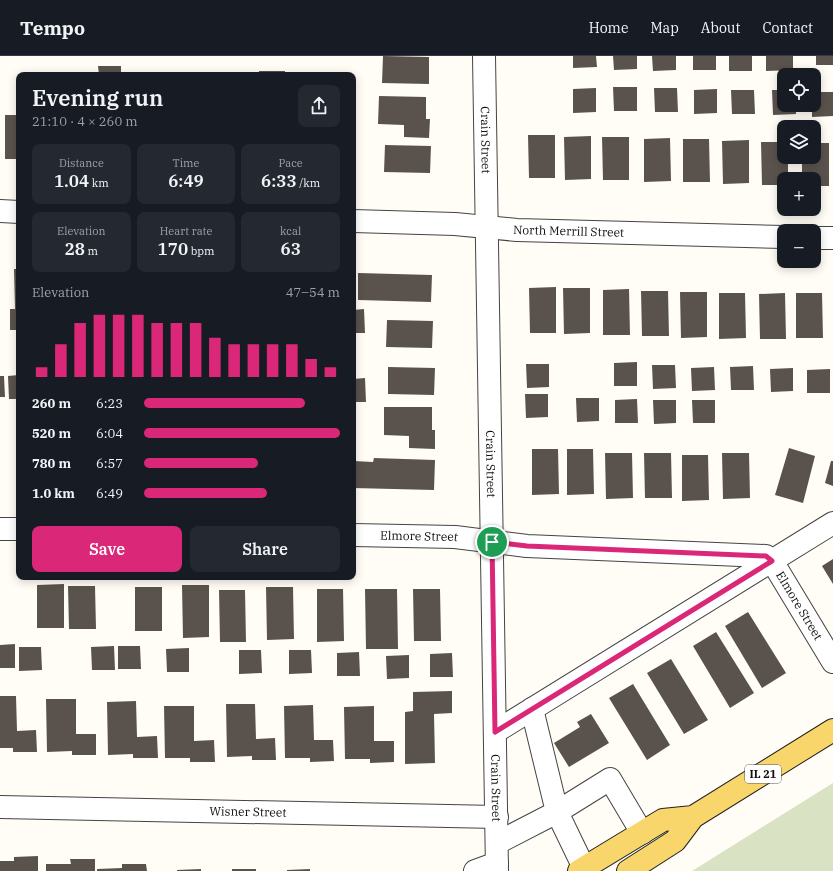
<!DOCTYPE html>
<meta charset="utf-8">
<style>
:root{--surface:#171b24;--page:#242831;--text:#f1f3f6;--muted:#9ea1a6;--line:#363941;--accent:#db2777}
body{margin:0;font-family:"IBM Plex Serif",serif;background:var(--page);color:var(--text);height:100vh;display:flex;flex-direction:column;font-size:15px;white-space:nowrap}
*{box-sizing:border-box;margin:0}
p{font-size:13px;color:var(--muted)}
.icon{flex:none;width:22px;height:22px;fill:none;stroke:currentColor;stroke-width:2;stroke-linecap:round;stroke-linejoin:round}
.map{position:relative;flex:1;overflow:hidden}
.drawer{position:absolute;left:16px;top:16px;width:340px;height:508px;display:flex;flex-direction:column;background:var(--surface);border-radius:8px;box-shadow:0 2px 10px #0003}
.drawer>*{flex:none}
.tools{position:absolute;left:777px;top:12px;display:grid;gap:8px}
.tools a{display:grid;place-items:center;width:44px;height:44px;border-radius:8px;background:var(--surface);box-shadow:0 2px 10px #0003;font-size:20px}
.pin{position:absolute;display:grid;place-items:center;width:34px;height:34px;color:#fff;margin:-17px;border:2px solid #fff;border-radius:50%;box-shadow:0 1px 4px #0007}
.round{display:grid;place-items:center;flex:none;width:42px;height:42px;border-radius:8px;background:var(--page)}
.headline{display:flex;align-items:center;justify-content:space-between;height:68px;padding:0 16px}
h1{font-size:22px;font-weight:600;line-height:30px}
.stats{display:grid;grid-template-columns:repeat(3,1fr);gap:6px;height:68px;padding:4px 16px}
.stats div{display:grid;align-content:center;border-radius:8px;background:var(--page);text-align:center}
.stats b{font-size:17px;font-weight:600}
.stats small{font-size:11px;font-weight:400}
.stats p{font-size:11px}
.chart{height:112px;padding:8px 16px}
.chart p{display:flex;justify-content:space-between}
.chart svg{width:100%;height:72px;margin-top:4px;stroke:var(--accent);stroke-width:6}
.action{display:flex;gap:8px;margin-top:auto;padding:8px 16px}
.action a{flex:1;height:46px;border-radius:8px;background:var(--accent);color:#fff;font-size:16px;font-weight:600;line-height:46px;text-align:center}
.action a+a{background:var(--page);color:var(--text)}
ul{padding:0 16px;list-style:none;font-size:13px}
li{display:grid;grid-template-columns:64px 48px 1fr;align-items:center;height:30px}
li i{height:10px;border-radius:5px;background:var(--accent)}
header{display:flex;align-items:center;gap:24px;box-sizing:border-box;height:56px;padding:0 20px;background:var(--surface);border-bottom:1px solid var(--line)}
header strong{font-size:19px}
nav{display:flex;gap:22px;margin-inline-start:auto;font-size:14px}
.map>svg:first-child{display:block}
</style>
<header>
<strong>Tempo</strong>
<nav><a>Home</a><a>Map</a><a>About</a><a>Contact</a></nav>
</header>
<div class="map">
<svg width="833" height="815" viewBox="0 0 833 815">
<rect width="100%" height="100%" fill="#fffdf5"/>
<path fill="#d9e3c4" d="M 833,727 L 833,815 L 692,815 Z"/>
<path fill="#5a524d" d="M 383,0 L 429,1 L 429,28 L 382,27 Z
M 573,0 L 596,0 L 597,11 L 573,12 Z
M 613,0 L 637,0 L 637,13 L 614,14 Z
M 652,0 L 676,0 L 676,14 L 653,15 Z
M 693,0 L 716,0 L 716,14 L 693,14 Z
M 729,0 L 752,0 L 752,15 L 729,15 Z
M 766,0 L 793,0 L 793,14 L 766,15 Z
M 816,0 L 833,0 L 833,9 L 816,9 Z
M 98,10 L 121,10 L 121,19 L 99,19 Z
M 259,15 L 285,15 L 285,19 L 259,19 Z
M 613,31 L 637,31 L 637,55 L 614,55 Z
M 596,32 L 596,56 L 573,57 L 573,33 Z
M 654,32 L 677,32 L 678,56 L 655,56 Z
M 717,33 L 717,57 L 694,58 L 694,34 Z
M 731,34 L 754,34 L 755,58 L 732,58 Z
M 772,34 L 784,34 L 784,49 L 796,49 L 796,58 L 773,59 Z
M 814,36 L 833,36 L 833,60 L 812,61 L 812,49 L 814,49 Z
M 379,40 L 426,41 L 426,63 L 430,63 L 429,82 L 404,81 L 404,69 L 378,68 Z
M 5,59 L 19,59 L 19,103 L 5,103 Z
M 528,79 L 555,79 L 555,122 L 529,122 Z
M 591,80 L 591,123 L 565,124 L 564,81 Z
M 602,81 L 629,81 L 629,124 L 603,124 Z
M 670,82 L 671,125 L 644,126 L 644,83 Z
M 683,83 L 709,83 L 710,126 L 683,126 Z
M 749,84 L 749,127 L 723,128 L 722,85 Z
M 761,86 L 784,86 L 784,101 L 788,101 L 788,123 L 784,123 L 784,129 L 762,129 Z
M 814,87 L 829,87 L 829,130 L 814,130 L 814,123 L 802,123 L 802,101 L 814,101 Z
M 385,89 L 431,90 L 430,117 L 384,116 Z
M 14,213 L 19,213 L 19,274 L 10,274 L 10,253 L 15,253 Z
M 358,217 L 432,219 L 431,246 L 358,244 Z
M 556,231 L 556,277 L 530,277 L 529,232 Z
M 563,232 L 590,232 L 590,277 L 564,278 Z
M 629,233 L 630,279 L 603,279 L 603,234 Z
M 641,235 L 668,235 L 669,280 L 642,280 Z
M 680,236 L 707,236 L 707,281 L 681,282 Z
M 719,237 L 745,237 L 746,282 L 719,283 Z
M 785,237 L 786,283 L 760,283 L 759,238 Z
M 796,237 L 822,237 L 823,282 L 796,282 Z
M 364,253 L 365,277 L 353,277 L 353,254 Z
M 387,264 L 433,265 L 432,292 L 386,291 Z
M 637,306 L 637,330 L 614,330 L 614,307 Z
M 526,308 L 549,308 L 549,331 L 527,332 Z
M 652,309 L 675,309 L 676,332 L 653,333 Z
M 753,310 L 754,334 L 731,334 L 730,311 Z
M 388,311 L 435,312 L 434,339 L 388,338 Z
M 714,311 L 715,334 L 692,335 L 691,312 Z
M 793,312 L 793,335 L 771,336 L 770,313 Z
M 830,313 L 830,337 L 807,337 L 807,314 Z
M 19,319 L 19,343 L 9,343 L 8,320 Z
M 0,320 L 4,320 L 5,341 L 0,341 Z
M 365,322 L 366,346 L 353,346 L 353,323 Z
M 525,338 L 548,338 L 548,361 L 526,362 Z
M 576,342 L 599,342 L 599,365 L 577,366 Z
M 637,343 L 638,367 L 615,367 L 615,344 Z
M 653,344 L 676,344 L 676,367 L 654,368 Z
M 692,344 L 715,344 L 715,367 L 693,367 Z
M 384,351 L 432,351 L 432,374 L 435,374 L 435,393 L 409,392 L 409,380 L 384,379 Z
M 789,392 L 815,400 L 803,447 L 775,439 Z
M 532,393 L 558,393 L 559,438 L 532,439 Z
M 567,393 L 593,393 L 594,438 L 567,439 Z
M 605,397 L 632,397 L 633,442 L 606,443 Z
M 644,397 L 671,397 L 672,442 L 645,442 Z
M 722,397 L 749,397 L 750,442 L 723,443 Z
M 682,399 L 708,399 L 709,444 L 682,445 Z
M 374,402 L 435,404 L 434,434 L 353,432 L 353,405 L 373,406 Z
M 831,405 L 833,405 L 833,430 L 825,427 Z
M 833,503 L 833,528 L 822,510 Z
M 64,528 L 64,572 L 37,572 L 37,529 Z
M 182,529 L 209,529 L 209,581 L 183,582 Z
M 68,530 L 95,530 L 96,573 L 69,573 Z
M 135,531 L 162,531 L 162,575 L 135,575 Z
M 266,531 L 293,531 L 294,583 L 267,584 Z
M 317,533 L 343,533 L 344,585 L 317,586 Z
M 365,533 L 397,533 L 398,593 L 366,593 Z
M 413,533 L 440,533 L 441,585 L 414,585 Z
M 219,534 L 245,534 L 246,586 L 220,586 Z
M 748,556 L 786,617 L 762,632 L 725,570 Z
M 716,576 L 754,637 L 730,652 L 693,590 Z
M 15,588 L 15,612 L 0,612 L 0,589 Z
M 114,590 L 115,614 L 92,614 L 91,591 Z
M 118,590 L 140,590 L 141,613 L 118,613 Z
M 19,591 L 41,591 L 42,614 L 19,615 Z
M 189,592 L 189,616 L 167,616 L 166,593 Z
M 239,594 L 261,594 L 262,617 L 239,618 Z
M 289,594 L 311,594 L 312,617 L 289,618 Z
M 359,596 L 360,620 L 337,620 L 337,597 Z
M 452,597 L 453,621 L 430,621 L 430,598 Z
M 409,599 L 409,622 L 387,623 L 386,600 Z
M 671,603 L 708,664 L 684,678 L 647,617 Z
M 633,628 L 670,689 L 647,704 L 609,642 Z
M 452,635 L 452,657 L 434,658 L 435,707 L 405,708 L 405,656 L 413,655 L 413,636 Z
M 0,640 L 16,640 L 17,675 L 36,674 L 37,696 L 13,696 L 13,692 L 0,692 Z
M 46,643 L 76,643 L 76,678 L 96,678 L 96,699 L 72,699 L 72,695 L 47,696 Z
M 136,645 L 137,681 L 157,680 L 158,702 L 133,702 L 133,698 L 108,699 L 107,646 Z
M 226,648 L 255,648 L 256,683 L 275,682 L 276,704 L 252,704 L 252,700 L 227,701 Z
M 313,649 L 314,684 L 333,684 L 334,705 L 310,706 L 310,702 L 285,702 L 284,650 Z
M 164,650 L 194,650 L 194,685 L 214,684 L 215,706 L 190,706 L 190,702 L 165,702 Z
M 374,650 L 374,685 L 394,685 L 394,706 L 370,707 L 370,703 L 345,703 L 344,651 Z
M 591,658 L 609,687 L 569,711 L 554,687 L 580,671 L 577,666 Z
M 38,800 L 38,815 L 0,815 L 0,805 L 14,805 L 14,801 Z
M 70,803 L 95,803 L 95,815 L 46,815 L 46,808 L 71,808 Z
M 122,808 L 146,808 L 147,815 L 97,815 L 97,813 L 122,812 Z
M 201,813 L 201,815 L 177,815 L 177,814 Z
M 232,813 L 256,813 L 256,815 L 232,815 Z
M 310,813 L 310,815 L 287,815 L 287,814 Z"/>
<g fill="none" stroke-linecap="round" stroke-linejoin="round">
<g stroke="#444" stroke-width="24">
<g id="minor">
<path id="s1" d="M 484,0 L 497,815"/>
<path d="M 0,155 L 19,156"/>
<path id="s2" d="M 353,165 L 455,168 L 517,174 L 784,181"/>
<path d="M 814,182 L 833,182"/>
<path d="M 0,473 L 19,473"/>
<path id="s3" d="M 353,479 L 455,481 L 527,490 L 766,500 L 772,505 L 833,606"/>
<path d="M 495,676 L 833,467"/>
<path id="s4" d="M 0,751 L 497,761"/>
<path d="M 497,787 L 557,756 L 532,653"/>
<path d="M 584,812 L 557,756 L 610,723 L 642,777"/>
<path d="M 475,815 L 497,807"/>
</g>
</g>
<g stroke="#222" stroke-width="24">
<path id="major" d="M 579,815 L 663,764 L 693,761
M 628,815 L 675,785 L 693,761 L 833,674"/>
</g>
<use href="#minor" stroke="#fff" stroke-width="22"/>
<use href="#major" stroke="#f9d66b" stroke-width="22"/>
</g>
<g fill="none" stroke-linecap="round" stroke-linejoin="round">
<g stroke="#fff" stroke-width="8">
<path id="route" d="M 492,486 L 527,490 L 766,500 L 772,505 L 495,676 Z"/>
</g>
<use href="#route" stroke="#db2777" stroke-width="5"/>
</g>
<g text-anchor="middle" stroke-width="4" stroke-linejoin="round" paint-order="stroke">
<rect fill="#fff" stroke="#585858" stroke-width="1" x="745" y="709" width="36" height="18" rx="3"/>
<g font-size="11" font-weight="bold" fill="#111">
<text x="763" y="722">IL 21</text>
</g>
<g font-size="12" fill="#111" stroke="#fff">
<text dy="4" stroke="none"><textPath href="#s1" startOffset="84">Crain Street</textPath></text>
<text dy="4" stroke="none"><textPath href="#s2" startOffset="216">North Merrill Street</textPath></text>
<text dy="4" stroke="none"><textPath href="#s1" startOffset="408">Crain Street</textPath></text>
<text dy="4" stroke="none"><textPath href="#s3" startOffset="66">Elmore Street</textPath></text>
<text dy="4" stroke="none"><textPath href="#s3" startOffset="474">Elmore Street</textPath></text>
<text dy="4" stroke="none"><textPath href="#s1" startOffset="732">Crain Street</textPath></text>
<text dy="4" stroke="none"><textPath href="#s4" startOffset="248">Wisner Street</textPath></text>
</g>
</g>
</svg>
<div class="tools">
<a><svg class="icon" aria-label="locate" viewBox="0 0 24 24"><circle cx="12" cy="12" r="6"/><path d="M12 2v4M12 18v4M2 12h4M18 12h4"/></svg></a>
<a><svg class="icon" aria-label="layers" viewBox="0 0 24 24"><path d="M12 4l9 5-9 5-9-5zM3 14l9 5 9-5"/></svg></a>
<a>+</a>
<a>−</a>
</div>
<div class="pin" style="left:492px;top:486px;background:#1e9e55"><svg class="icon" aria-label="arrive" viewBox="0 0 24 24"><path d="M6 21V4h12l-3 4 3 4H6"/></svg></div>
<section class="drawer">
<div class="headline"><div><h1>Evening run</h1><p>21:10 · 4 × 260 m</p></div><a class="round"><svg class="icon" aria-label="share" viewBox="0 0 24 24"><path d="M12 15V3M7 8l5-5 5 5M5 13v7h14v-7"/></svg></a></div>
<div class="stats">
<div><p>Distance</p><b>1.04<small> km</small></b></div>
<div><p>Time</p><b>6:49</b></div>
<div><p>Pace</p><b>6:33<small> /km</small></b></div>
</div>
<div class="stats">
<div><p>Elevation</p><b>28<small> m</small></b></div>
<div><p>Heart rate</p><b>170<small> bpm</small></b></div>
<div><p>kcal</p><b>63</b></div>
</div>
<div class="chart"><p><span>Elevation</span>47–54 m</p>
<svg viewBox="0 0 160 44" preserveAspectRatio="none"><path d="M5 44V38M15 44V24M25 44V11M35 44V6M45 44V6M55 44V6M65 44V11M75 44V11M85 44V11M95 44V20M105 44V24M115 44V24M125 44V24M135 44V24M145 44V33M155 44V38"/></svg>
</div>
<ul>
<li><b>260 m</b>6:23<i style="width:82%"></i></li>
<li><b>520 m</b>6:04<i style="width:100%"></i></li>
<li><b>780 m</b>6:57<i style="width:58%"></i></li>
<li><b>1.0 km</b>6:49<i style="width:63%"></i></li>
</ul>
<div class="action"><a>Save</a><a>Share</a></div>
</section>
</div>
